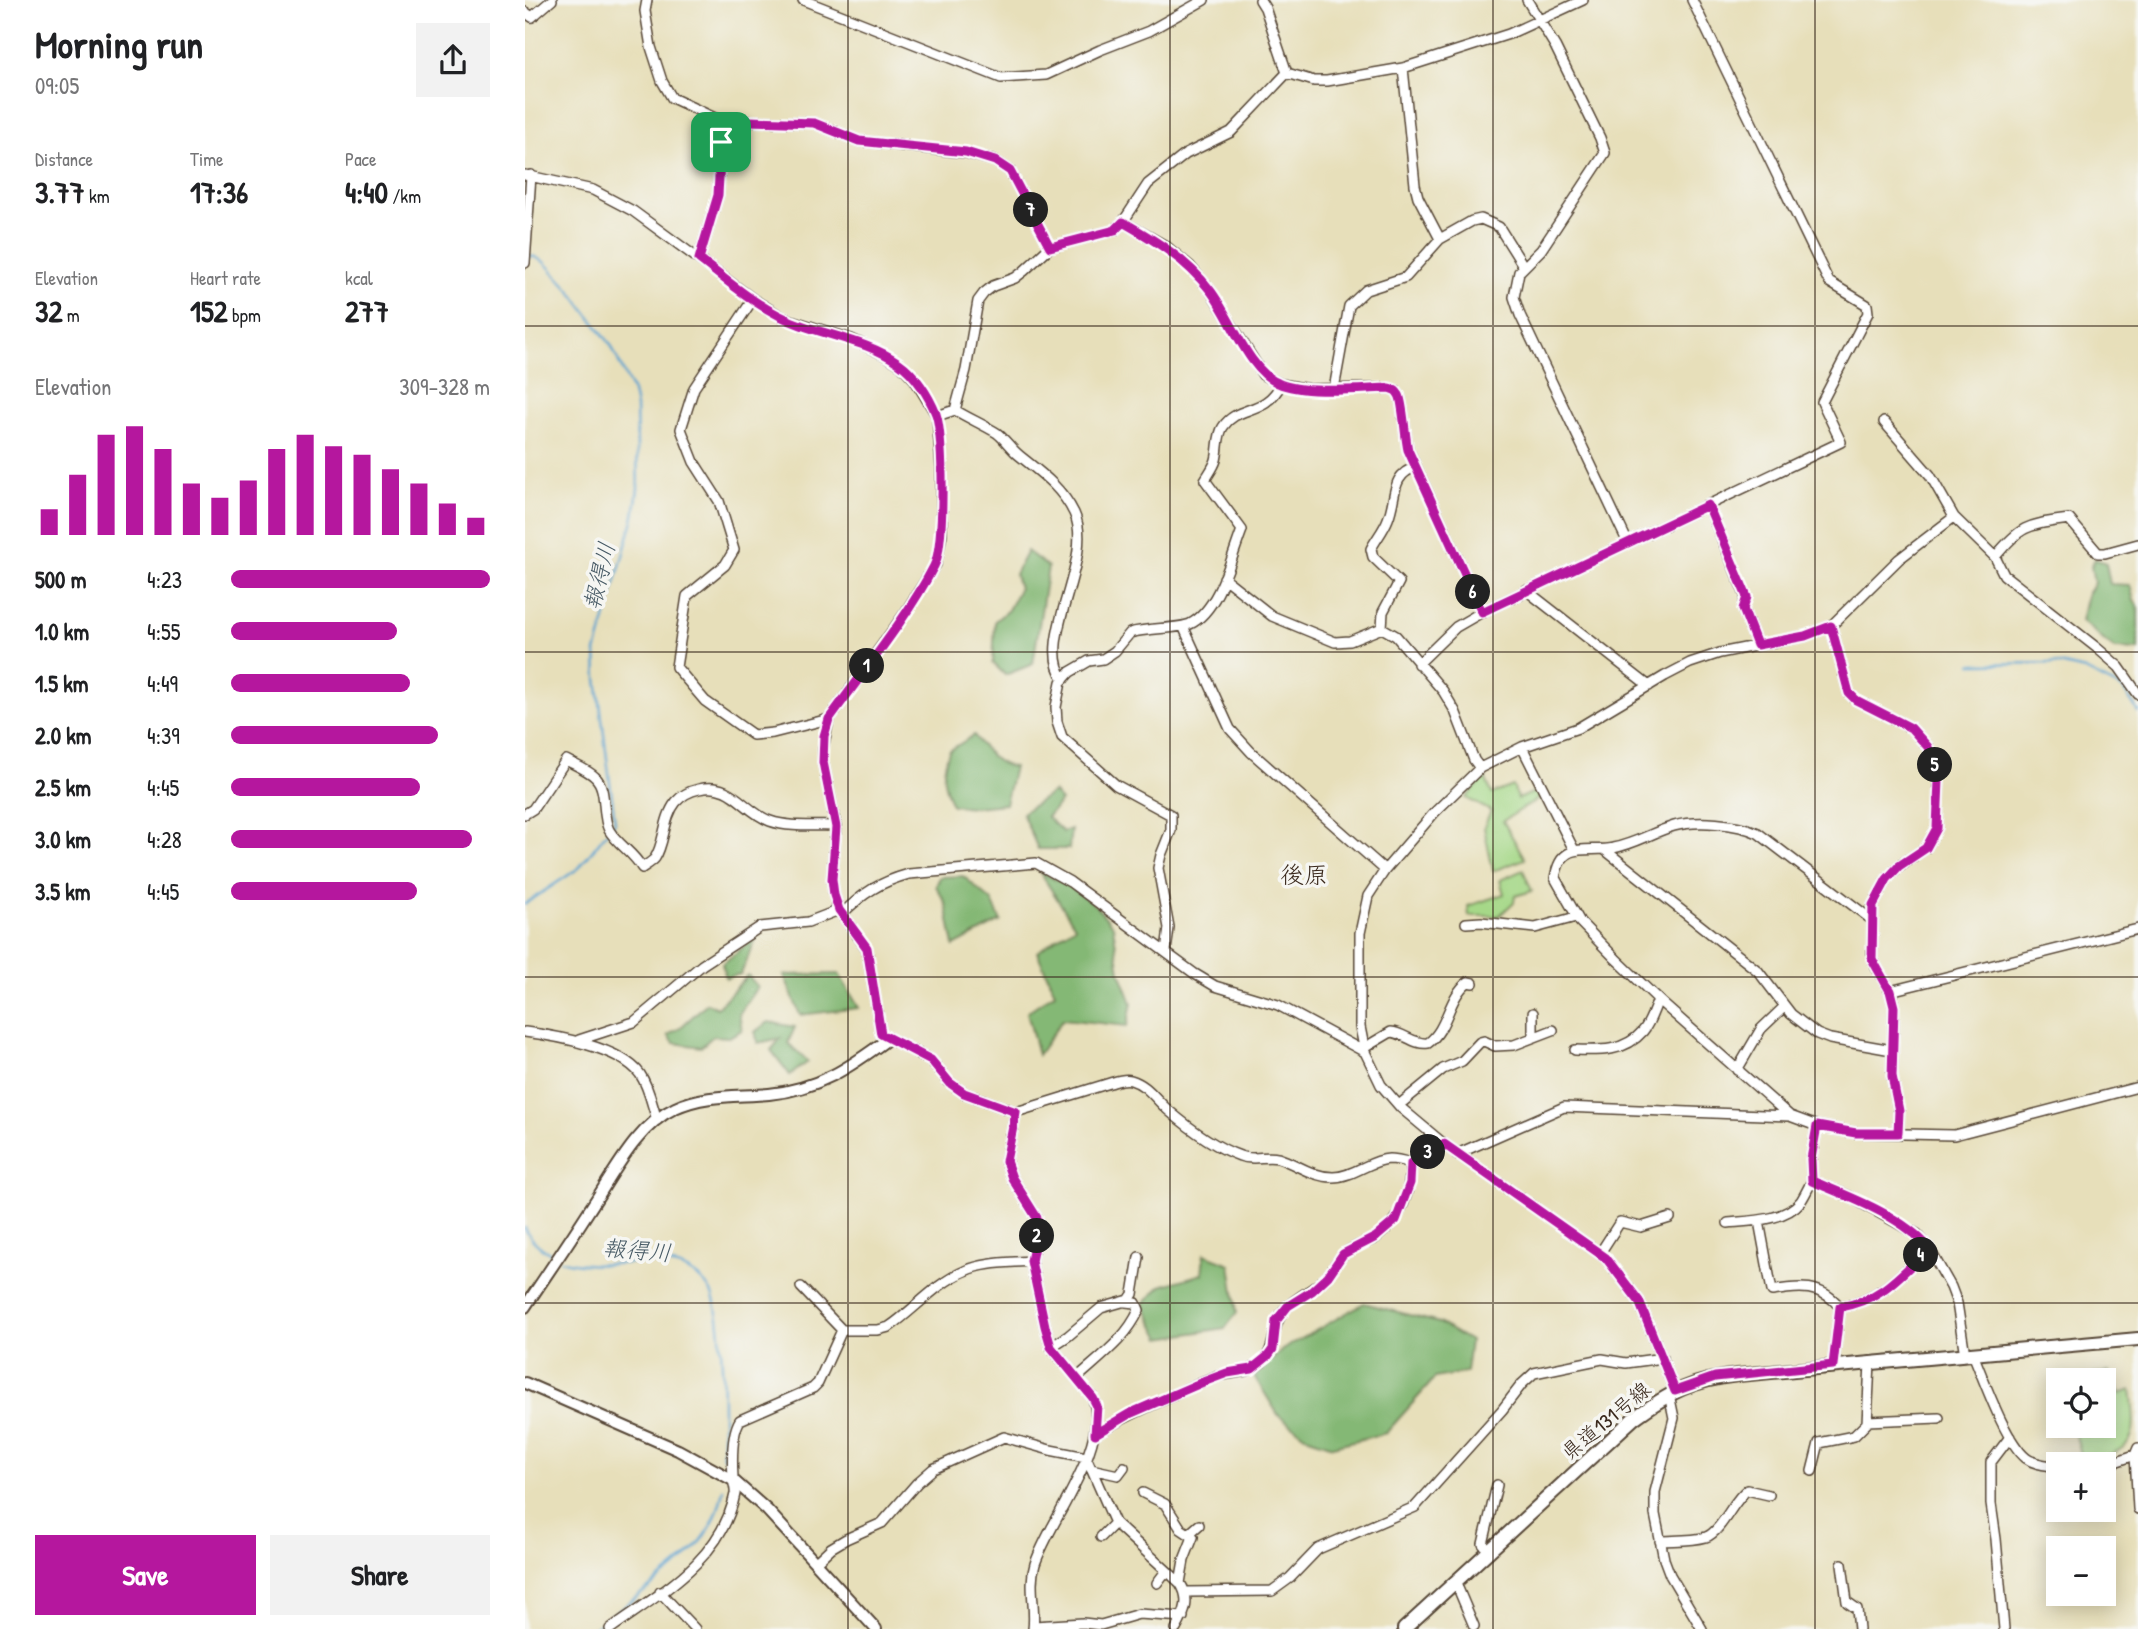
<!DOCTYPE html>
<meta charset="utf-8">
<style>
:root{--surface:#fff;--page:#f2f2f2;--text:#202124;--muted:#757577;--accent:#b5179e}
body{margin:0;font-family:"Patrick Hand","Klee One",sans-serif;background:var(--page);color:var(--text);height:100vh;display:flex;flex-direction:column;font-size:26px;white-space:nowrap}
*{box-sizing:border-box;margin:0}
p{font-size:23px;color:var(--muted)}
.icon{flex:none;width:38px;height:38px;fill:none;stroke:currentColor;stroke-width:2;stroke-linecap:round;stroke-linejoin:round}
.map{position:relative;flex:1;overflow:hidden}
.sheet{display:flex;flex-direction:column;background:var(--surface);width:525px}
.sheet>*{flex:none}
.tools{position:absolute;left:1521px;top:1368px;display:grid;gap:14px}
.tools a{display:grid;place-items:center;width:70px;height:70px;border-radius:0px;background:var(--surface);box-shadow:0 4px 18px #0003;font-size:35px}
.pin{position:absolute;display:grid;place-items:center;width:60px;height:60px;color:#fff;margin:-30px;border-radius:14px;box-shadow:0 4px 10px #0006}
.km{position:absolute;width:35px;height:35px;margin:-18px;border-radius:50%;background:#222;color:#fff;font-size:19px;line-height:35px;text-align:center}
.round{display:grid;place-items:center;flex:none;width:74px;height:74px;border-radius:0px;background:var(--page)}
.overview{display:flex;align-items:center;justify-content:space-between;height:119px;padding:0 35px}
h1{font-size:38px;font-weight:800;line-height:52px}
.figures{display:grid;grid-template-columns:repeat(3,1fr);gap:10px;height:119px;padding:7px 35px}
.figures div{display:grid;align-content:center}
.figures b{font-size:30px;font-weight:800}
.figures small{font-size:19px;font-weight:400}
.figures p{font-size:19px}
.chart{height:196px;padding:14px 35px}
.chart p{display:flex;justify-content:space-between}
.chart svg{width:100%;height:126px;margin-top:7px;stroke:var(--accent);stroke-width:6}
.action{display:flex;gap:14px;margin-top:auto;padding:14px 35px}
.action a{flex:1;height:80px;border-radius:0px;background:var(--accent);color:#fff;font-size:28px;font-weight:800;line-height:80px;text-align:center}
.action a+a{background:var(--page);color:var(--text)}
ul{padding:0 35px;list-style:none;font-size:23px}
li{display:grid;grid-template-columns:112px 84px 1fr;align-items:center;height:52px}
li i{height:18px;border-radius:9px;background:var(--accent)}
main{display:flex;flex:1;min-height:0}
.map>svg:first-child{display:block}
</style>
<main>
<section class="sheet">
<div class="overview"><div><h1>Morning run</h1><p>09:05</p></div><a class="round"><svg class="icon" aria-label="share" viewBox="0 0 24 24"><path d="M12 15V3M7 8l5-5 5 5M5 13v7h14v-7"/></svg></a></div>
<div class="figures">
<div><p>Distance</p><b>3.77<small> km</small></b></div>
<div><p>Time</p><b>17:36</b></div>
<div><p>Pace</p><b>4:40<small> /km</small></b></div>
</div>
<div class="figures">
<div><p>Elevation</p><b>32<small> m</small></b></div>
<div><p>Heart rate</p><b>152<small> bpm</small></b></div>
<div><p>kcal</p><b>277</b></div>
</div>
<div class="chart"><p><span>Elevation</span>309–328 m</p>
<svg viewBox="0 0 160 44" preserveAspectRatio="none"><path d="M5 44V35M15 44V23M25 44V9M35 44V6M45 44V14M55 44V26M65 44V31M75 44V25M85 44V14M95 44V9M105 44V13M115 44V16M125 44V21M135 44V26M145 44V33M155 44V38"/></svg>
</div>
<ul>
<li><b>500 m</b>4:23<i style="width:100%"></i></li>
<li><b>1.0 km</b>4:55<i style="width:64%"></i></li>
<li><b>1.5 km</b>4:49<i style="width:69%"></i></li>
<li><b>2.0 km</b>4:39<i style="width:80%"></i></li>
<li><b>2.5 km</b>4:45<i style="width:73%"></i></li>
<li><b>3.0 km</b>4:28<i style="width:93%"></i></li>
<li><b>3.5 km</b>4:45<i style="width:72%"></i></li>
</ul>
<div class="action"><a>Save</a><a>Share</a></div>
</section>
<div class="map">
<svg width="1613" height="1629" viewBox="0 0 1613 1629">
<rect width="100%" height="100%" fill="#f6f6f2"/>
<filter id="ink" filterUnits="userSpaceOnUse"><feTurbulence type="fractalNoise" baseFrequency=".0143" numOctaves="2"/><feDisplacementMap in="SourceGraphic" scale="14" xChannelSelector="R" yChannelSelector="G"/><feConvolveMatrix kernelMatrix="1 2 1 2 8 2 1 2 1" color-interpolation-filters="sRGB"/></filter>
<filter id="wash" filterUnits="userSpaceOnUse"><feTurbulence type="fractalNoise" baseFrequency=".00686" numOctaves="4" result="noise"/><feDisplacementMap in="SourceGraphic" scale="28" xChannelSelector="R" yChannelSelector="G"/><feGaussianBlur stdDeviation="1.57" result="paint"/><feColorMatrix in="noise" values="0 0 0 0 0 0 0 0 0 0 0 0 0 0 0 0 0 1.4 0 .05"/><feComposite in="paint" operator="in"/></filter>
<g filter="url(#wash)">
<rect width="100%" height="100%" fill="#e7dfba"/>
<path fill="#a6d888" stroke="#708153" stroke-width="2" d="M 960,777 L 967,794 L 988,786 L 993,799 L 1012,791 L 1016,797 L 978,821 L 1000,859 L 968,871 L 959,827 L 966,811 L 941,798 Z
M 998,870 L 1007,891 L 990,896 L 989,902 L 974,916 L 944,916 L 943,906 L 979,894 L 975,880 Z
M 1584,1372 L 1595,1394 L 1606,1390 C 1613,1447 1609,1446 1559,1464 L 1548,1426 L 1578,1426 L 1578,1381 L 1540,1381 L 1555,1376 Z"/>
<path fill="#84b874" stroke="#607149" stroke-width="2" d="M 502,551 L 523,567 L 508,664 L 480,675 L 468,663 L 470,621 L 483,610 L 494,589 L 490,574 Z
M 1570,559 L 1581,563 L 1585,584 L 1605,585 L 1609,601 L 1613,606 L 1613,650 L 1589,649 L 1556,621 L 1562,594 L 1569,583 L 1566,566 Z
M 449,735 C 459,749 471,766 489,767 L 480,804 L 449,807 L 427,805 C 417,782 416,775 424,751 Z
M 528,792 L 536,801 L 522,817 L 538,832 L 546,829 L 544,849 L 513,849 L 497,813 Z
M 514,871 L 544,886 L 571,906 L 588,926 L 595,972 L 607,1003 L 602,1026 L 538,1019 L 513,1055 L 502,1012 L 530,993 L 512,952 L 550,926 Z
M 438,876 L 467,901 L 476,921 L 429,946 L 421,904 L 411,886 L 415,877 Z
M 231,937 L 216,974 L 201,978 L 197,964 Z
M 314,974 L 334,1008 L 275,1015 L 259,975 Z
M 223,975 L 232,987 L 214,1014 L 217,1030 L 204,1037 L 188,1036 L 176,1047 L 149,1043 L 143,1035 L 155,1028 L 182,1003 L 192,1008 Z
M 243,1022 L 270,1027 L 263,1043 L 283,1062 L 265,1075 L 246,1050 L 256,1038 L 233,1043 L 230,1032 Z
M 679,1254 L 705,1264 L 712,1313 L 700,1328 L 636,1338 L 618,1304 L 636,1286 L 677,1274 Z
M 839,1303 L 914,1323 L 945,1341 L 941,1372 L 910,1378 L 861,1433 L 808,1446 L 784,1438 L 754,1416 L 729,1376 L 757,1350 Z"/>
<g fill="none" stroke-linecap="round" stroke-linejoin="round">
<path stroke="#58a1cf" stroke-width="2.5" d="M 3,256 L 10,257 L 19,262 L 45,290 L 86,345 L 108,392 L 111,407 L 113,489 L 109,516 L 71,652 L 72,679 L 90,822 L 86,827
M 1447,664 L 1530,663 L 1560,670 L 1598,689 L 1613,712
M 0,904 L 54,868 L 82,832
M 0,1228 C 6,1241 18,1250 30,1256
M 36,1260 C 69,1271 113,1257 148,1265 C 163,1268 179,1279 186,1292 C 200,1318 198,1424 198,1457
M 68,1629 C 86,1616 103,1603 121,1590 C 160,1559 189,1542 198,1489"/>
</g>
</g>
<g filter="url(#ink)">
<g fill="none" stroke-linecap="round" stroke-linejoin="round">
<g stroke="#554535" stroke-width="12">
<path id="minor" d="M 122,0 L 120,11 L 126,47 L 137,81 L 147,98 L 194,120 L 289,123 L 334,141 L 441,153 L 470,161 L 485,171 L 525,247
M 278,0 L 476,78 L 521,75 L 575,50 L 624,31 L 679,0
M 735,0 L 740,8 L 762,73
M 1002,0 L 1030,46 L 1075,138 L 1080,153 L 1016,250 L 994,272 L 989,297 L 995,315 L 1103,543
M 0,12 L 7,17 L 27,0
M 878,68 L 890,185 L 893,197 L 915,239
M 762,73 L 789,81 L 802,81 L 878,68 L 984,34 L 1058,0
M 0,175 L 68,190 L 108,211 L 228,299 L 259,318 L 326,339 L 358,354 L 376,365 L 390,380 L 412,416 L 416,467 L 417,534 L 411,564 L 380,613 L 304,719 L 298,749 L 298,762 L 311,826 L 307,879 L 309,895 L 314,910 L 342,949 L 356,1034 L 406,1060 L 425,1083 L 439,1093 L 491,1112 L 585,1083 C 592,1081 599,1078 606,1080 C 623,1085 630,1099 643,1110 C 664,1128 689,1147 715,1156 C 728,1161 741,1155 753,1158 C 772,1164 787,1177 808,1177 C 828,1177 845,1160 864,1159 C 871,1159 879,1161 886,1163 L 919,1144
M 598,222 L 641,246 L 665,266 L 685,290 L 738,375 L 756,384 L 784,389 L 864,388 C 870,390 871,390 874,395 C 878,401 880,438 883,449 L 957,612
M 174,259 L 193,195 L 196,142 L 194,120
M 0,263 L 6,175
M 228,299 L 169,388 L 156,429 L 169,462 L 194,501 L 209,550 L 200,565 L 162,596 L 151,667 L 180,701 L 228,735 L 248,733 L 304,719
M 809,389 L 824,306 L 841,290 L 881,277 L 915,239 L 947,221 L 956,219 L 974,227 L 999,267
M 430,410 C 443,418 459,425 472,433 C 480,439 486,449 495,456 C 516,473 537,488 549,513 C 571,559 509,642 539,679
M 412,416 L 430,410 L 441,370 L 453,301 L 459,293 L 468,286 L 490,278 L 499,271 L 525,247 L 590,230 L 598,222 L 623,184 L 661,154 L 706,132 L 762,73
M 1359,422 L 1405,475 L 1429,517 L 1470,557 L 1479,575 L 1572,648 L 1594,667 L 1613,694
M 1183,505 L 1221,597 L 1218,609 L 1232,645
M 1470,557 C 1497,524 1503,525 1544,519 L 1573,553 L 1580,553 L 1613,544
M 699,578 L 747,616 L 810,642 L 825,641 L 857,628
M 1001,590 L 1124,686
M 658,626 L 705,729 L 726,752 L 860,870
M 1306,626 L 1324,693 L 1331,700 L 1386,728 L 1403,747 L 1414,780 L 1412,828 L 1401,848 L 1374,866 L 1362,879 L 1348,905 L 1347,959 L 1365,991 L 1369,1007 L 1367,1076 L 1374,1112 L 1373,1133
M 857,628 L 858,612 L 874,582 L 848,557 L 846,549 C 851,539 859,530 863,519 C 872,497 865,475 891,467
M 857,628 L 871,636 L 918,691 L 930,711 L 949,760 L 955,768
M 893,664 L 931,627 L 957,612 L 1316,442 L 1297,402 L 1343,313 L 1342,305 L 1304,282 L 1167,0
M 997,747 L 1049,850
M 0,814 L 8,809 L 41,760 C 50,765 63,770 70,777 C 83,789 76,815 84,830 C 92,844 109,853 117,868 C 121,865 127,862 130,858 C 140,843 138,818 151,802 C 157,795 165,791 174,789 C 207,781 218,811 245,821 C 265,828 290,825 311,826
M 1080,850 L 1233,971 L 1266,1014 L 1292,1034 L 1305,1039 L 1367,1050
M 317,914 C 338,893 355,882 384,874 L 511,863 L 545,882 L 670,974 L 690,986 L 753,1005 L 840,1052
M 941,923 L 956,922 L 1010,928 L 1051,917
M 641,951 L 644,928 L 633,868 L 636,855 L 646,830 L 646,815 L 591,785 L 537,737 L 532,722 L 531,707 L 536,682 L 545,672 L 564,661 L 578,659 L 590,651 L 605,633 C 621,628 654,629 665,624 C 694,610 706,558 717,530 L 680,480 C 684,473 689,467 691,460 C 694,449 692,436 698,427 C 713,404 740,416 756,384
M 1365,991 L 1613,929
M 0,1032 C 31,1036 95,1047 115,1074 C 124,1087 127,1105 132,1120
M 1008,1037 L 1008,1013
M 54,1040 L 109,1022 L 177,965 L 235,927 L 283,922 L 314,910
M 839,1048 L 866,1032 C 879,1033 889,1045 903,1043 C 923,1029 923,997 943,982 L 948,983
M 1050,1050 C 1075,1051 1100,1052 1118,1031 C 1125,1023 1129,1009 1133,1000
M 1212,1070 L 1236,1029 L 1259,1007
M 874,1105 L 918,1069 L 937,1061 L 955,1042 L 959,1041 L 970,1046 L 989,1045 L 1028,1030
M 491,1112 L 481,1161 L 487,1178 L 512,1218 L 513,1227 L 506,1261 L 520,1326 L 526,1347 L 568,1398 C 585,1446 525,1519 510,1564 C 503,1586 511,1607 508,1629
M 1265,1116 L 1138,1004 L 1091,959 L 1055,922 L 1030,878 C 1032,867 1035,857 1046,852 C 1055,848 1076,851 1088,848 C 1110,844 1128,832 1149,826 C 1171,820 1212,823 1233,833 L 1347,920
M 1292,1126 L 1286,1159 L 1287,1181 L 1324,1196 L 1392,1234 L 1404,1248 L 1426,1287 L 1432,1303 L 1440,1355
M 932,1154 L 1039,1107 L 1265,1116 L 1292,1126 L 1331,1133 L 1429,1135 L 1613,1087
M 1234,1221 L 1247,1291 C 1274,1286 1296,1284 1315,1307 L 1308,1365
M 1203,1223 C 1226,1221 1260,1221 1276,1201 C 1280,1195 1283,1188 1287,1181
M 1075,1253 L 1095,1222 L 1116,1227 L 1145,1218
M 276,1287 L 317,1330
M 1315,1307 C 1356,1299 1375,1276 1404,1248
M 526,1347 L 543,1336 L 576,1308 L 604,1300 L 608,1294 L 614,1257
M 1448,1354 C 1459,1380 1480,1441 1501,1458 C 1510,1465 1523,1465 1533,1467
M 552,1378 C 575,1357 602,1338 614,1310 L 611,1303 L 601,1302
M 1150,1391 L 1114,1301 L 1081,1258 L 919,1144 L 876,1108 L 856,1085 L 840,1052 L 835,1027 L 835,933 L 843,896 L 860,870 L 909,813 L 955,768 L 997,747 L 1053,728 L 1140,676 L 1165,663 L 1195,653 L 1280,636 L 1306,626 L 1374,559 L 1429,517
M 1144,1394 L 1149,1418 L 1130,1492 L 1130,1514 L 1139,1559 L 1145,1575 L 1177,1629
M 1342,1421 L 1414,1418
M 570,1434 C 597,1418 623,1407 651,1394 C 664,1388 676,1381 690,1377 C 701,1373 716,1374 726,1369 C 757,1355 742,1328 761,1308 C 772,1297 788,1290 800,1279 C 807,1272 811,1261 819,1254 C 828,1246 842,1243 852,1237 C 877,1219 885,1193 886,1163
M 1613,1448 L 1610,1455 L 1613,1509
M 1578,1466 L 1610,1455
M 566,1469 L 593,1475 L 599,1467
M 1287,1471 L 1294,1443 L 1329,1436 L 1342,1423 L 1345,1363
M 618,1493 L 640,1504 L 656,1529 L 668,1537 L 659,1560 L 655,1583
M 665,1533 L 674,1525
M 576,1537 L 590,1523
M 1135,1541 C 1150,1540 1167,1541 1181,1537 C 1197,1531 1208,1500 1222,1490 L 1244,1495
M 963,1550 L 958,1544 L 972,1485
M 291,1562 L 306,1548 L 321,1539 L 357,1523 L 392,1483 L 408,1469 L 479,1437 L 525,1450 L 561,1457 L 590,1523 L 655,1583 C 666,1599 660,1613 651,1629
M 1317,1564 L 1322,1602 L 1332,1609 L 1334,1629
M 930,1581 L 949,1626
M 632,1583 L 641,1571
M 135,1592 L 170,1629
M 662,1592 L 747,1591 L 765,1578 L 793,1549 L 890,1507 L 977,1410 L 997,1384 L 1009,1373 L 1077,1359 L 1101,1363 L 1138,1358
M 509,1626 L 558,1623 L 576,1625 L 614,1614 L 658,1617
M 85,1629 C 135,1593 197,1560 210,1494 C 211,1488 208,1484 208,1478 C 207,1461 206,1434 215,1420 L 288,1388 L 293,1383 L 317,1330 L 353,1330 L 364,1327 C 389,1310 411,1283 440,1271 C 459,1262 485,1263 506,1261
M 1479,1629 L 1471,1539 L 1466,1504 L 1466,1462 L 1485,1437"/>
</g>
<g stroke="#554535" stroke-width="14">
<path id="tertiary" d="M 0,1307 C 22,1274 44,1242 65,1209 C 88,1175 111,1126 150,1108 C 180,1094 211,1097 244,1094 C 293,1089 324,1068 363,1039
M 0,1383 L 153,1450 L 208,1480 L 242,1510 L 351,1629"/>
</g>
<g stroke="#554535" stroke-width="16">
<path id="secondary" d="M 879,1629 L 1108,1419 C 1145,1392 1167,1380 1213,1375 L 1613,1339"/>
</g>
<use href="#minor" stroke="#fff" stroke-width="9"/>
<use href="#tertiary" stroke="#fff" stroke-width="10"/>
<use href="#secondary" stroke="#fff" stroke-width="12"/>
</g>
</g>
<g fill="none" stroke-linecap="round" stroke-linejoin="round" filter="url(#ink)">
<g stroke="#fff" stroke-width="14">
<path id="route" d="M 194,120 L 289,123 L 334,141 L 441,152 L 470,161 L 485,171 L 525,247 L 590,230 L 598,222 C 631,241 661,259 685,290 C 706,317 723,370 753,383 C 779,395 835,389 864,388 C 870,390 871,390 874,395 C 878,401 880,438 883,450 L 957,612 L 1183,505 L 1222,597 L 1218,609 L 1232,645 L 1280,636 L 1306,626 L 1324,693 L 1331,700 L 1386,728 L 1403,747 L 1414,780 L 1412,828 L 1401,848 L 1374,866 L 1362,879 L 1348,905 L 1347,959 L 1365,991 L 1369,1007 L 1367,1076 L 1374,1111 L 1373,1133 L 1331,1133 L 1292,1126 L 1286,1159 L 1287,1181 C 1325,1197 1377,1216 1404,1248 C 1375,1276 1356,1300 1315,1307 L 1308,1365 L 1190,1377 L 1150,1391 L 1114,1301 L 1081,1258 L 919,1144 L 886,1163 L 885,1183 L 871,1220 L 851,1237 L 818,1254 L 803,1276 L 787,1291 L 763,1306 L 751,1321 L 748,1349 L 743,1356 L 727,1369 L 702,1373 L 678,1382 L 604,1414 L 570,1434 L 572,1406 L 568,1398 L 526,1347 L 520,1326 L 506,1261 L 513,1227 L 512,1218 L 487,1178 L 481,1161 L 491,1112 L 439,1093 L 425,1083 L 406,1060 L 356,1034 L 342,948 L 314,910 L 309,895 L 307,879 L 311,827 L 298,762 L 299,736 L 304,719 C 338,672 383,617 409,566 C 420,546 419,436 411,414 C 404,396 390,374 374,363 C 344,342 309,337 276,325 C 238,312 205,283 174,259 L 193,195 L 196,142 Z"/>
</g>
<use href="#route" stroke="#b5179e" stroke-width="9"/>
</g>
<path fill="none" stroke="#3b2a1e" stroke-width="2" stroke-opacity="0.55" d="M 323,0 L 323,1629M 645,0 L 645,1629M 968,0 L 968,1629M 1290,0 L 1290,1629M 0,326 L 1613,326M 0,652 L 1613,652M 0,977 L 1613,977M 0,1303 L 1613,1303"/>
<g text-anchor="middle" stroke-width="7" stroke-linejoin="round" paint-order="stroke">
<g font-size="21" fill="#3b2a1e" stroke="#f6f6f2">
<text transform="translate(1081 1421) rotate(-40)" y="7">県道131号線</text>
</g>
<g font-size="23" font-style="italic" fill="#475a65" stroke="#f6f6f2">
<text transform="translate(74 576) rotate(-76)" y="8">報得川</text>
<text transform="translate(112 1250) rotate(5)" y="8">報得川</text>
</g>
<g font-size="24" fill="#3b2a1e" stroke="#f6f6f2">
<text x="779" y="883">後原</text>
</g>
</g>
</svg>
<div class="tools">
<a><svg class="icon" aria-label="locate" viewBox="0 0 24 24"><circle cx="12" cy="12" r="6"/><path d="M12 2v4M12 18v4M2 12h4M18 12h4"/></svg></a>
<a>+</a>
<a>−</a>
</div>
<div class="pin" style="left:196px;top:142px;background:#1e9e55"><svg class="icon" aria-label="arrive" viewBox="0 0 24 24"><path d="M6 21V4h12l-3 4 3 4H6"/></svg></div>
<b class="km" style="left:342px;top:666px">1</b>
<b class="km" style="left:512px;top:1236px">2</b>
<b class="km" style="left:903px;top:1152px">3</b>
<b class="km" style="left:1396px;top:1255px">4</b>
<b class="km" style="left:1410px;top:765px">5</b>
<b class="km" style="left:948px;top:592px">6</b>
<b class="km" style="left:506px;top:210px">7</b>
</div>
</main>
